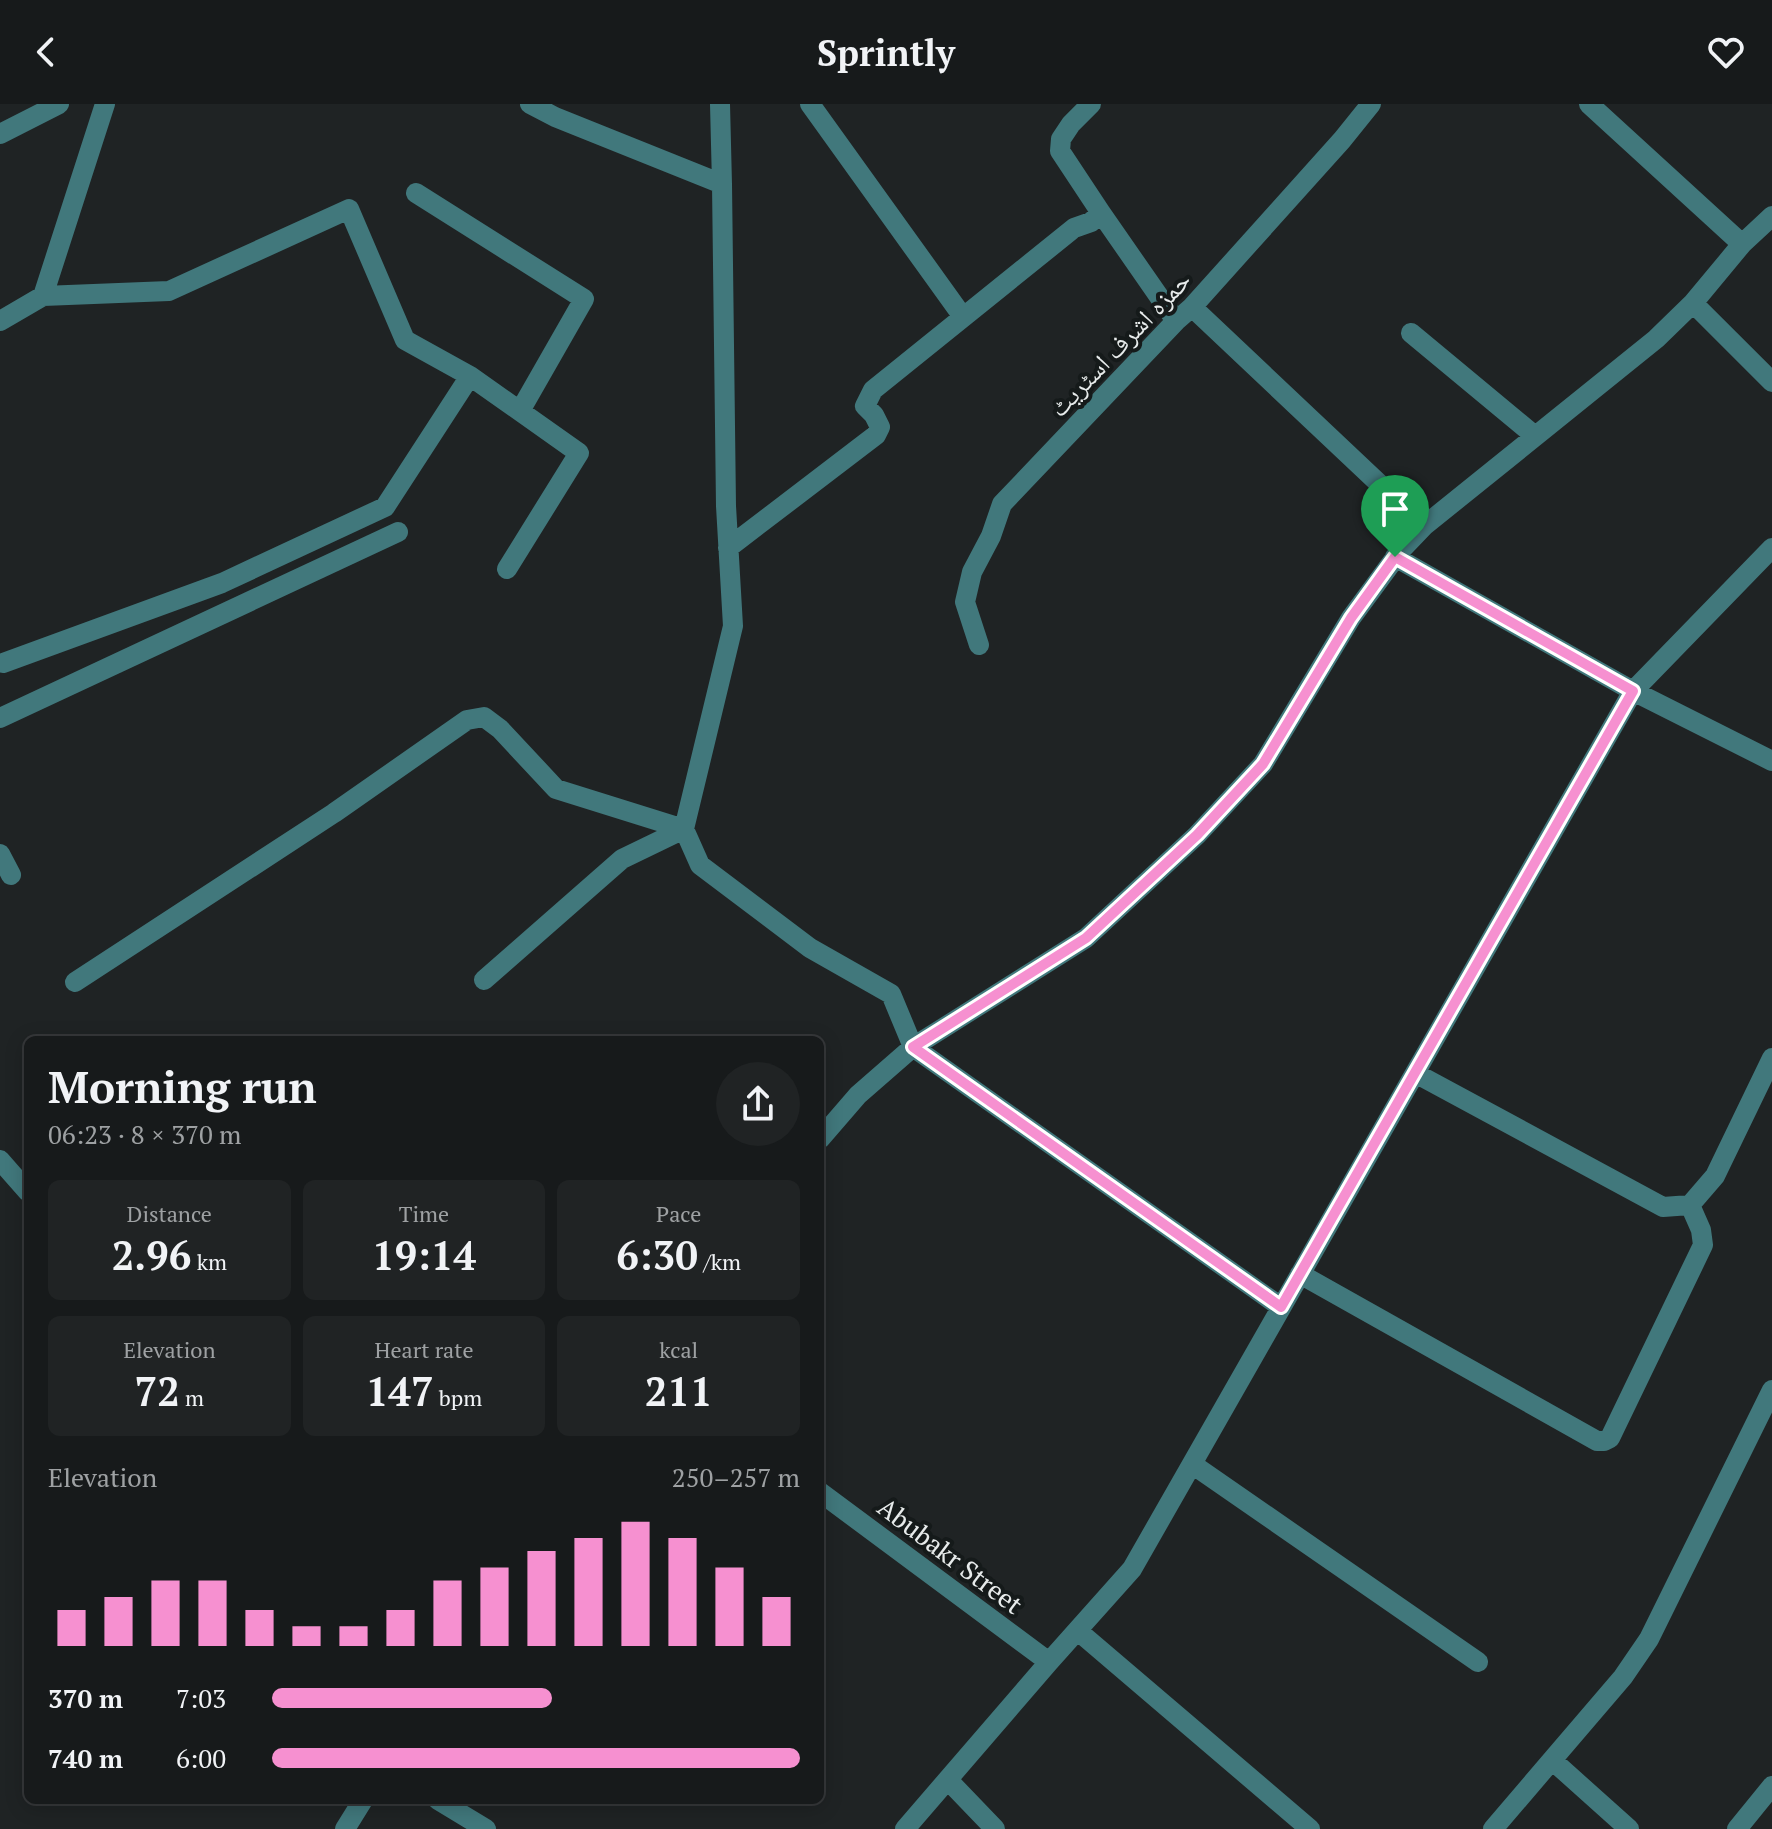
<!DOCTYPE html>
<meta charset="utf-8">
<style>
:root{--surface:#171a1b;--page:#202324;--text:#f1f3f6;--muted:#9ea1a3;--line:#36383a;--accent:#f690d0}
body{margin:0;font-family:"PT Serif","Noto Naskh Arabic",serif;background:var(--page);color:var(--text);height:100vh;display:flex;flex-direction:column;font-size:30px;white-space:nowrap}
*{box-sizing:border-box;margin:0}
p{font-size:26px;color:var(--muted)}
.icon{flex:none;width:44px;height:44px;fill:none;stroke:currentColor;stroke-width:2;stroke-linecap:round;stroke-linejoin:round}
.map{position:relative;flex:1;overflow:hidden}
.sheet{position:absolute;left:24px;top:932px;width:800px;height:768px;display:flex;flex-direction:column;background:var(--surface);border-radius:12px;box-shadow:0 4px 20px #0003,0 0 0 2px var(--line)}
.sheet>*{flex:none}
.pin{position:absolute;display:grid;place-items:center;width:68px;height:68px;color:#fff;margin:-82px -34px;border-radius:50% 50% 50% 0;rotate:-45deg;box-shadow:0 0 8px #0007}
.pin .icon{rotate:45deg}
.round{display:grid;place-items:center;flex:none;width:84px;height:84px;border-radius:42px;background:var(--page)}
.headline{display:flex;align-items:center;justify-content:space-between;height:136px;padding:0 24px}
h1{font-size:44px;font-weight:700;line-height:60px}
.figures{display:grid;grid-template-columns:repeat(3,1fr);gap:12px;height:136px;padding:8px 24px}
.figures div{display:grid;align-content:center;border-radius:12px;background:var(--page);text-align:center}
.figures b{font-size:40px;font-weight:700}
.figures small{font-size:22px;font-weight:400}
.figures p{font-size:22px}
.chart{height:224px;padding:16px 24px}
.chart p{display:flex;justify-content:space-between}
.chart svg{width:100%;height:144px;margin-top:8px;stroke:var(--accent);stroke-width:6}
ul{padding:0 24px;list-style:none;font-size:26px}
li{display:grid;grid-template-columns:128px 96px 1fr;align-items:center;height:60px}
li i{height:20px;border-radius:10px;background:var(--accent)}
header{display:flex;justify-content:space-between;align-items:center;height:104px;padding:0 24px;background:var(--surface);font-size:36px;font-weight:700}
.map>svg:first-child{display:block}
</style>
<header><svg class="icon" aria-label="back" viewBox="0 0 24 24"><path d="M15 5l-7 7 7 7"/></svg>Sprintly<svg class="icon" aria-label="heart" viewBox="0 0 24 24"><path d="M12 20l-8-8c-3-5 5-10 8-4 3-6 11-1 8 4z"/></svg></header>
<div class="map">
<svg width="1772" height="1725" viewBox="0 0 1772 1725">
<rect width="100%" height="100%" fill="#1f2324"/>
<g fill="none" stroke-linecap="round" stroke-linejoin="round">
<path stroke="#41787c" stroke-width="20" d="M 530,0 L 555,13 L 722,80
M 720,0 L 722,80 L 726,402 L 733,522 L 684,725 L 700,761 L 810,844 L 891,890 L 913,943 L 1281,1203
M 810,0 L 963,213
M 1091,0 L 1071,20 L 1061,35 L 1060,47 L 1101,109
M 1589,0 L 1742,140
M 0,30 L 59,0
M 416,89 L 584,195 L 520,307
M 43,192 L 105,0
M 1693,199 L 1772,278
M 1192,203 L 1424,422
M 0,217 L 43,192 L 169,187 L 349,105 L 405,236 L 470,272 L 579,349 L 507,465
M 1411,229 L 1535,332
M 728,444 L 876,331 L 880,323 L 874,311 L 865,302 L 873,286 L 1074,124 L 1091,118 L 1101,109 L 1176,217
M 1395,453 L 1633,587 L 1772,657
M 979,541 L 965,498 L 972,468 L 991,432 L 1002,400 L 1176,217 L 1192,203 L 1342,36 L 1371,0
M 3,559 L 222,479 L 385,403 L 470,272
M 0,614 L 398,428
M 0,750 L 11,771
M 484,876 L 622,755 L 684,725
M 75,878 L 334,709 L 467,616 L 484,613 L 500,625 L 556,685 L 684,725
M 1415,969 L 1663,1103 L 1690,1101 L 1715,1072 L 1772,954
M 820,1035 L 858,991 L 913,943 L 1086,834 L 1197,731 L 1263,660 L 1351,514 L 1401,446 L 1424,422 L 1656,235 L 1693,199 L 1742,140 L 1772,112
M 0,1056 L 28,1088
M 1300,1170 L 1597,1337 L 1604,1337 L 1610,1334 L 1703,1141 L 1701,1126 L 1690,1101
M 1192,1360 L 1478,1558
M 820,1388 L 1049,1558
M 1078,1527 L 1310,1725
M 1552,1656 L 1629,1725
M 948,1676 L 995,1725
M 438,1696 L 486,1725
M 345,1725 L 363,1696
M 905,1725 L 1049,1558 L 1132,1465 L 1633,587 L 1772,444
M 1493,1725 L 1623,1573 L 1649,1535 L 1772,1286
M 1737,1725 L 1772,1682"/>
</g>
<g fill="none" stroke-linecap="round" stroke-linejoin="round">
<g stroke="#fff" stroke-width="16">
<path id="route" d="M 1395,453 L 1633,587 L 1281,1203 L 913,943 L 1086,834 L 1197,731 L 1263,660 L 1351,514 Z"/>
</g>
<use href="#route" stroke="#f690d0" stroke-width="10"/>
</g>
<g text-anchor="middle" stroke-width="8" stroke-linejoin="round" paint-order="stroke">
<g font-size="26" fill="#e7ebeb" stroke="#151a1a">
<text transform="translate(1120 240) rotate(-46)" y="9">حمزہ اشرف اسٹریٹ</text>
<text transform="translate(950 1452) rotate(37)" y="9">Abubakr Street</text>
</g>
</g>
</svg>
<div class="pin" style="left:1395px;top:453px;background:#1e9e55"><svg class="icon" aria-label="arrive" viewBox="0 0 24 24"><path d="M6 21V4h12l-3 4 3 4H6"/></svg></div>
<section class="sheet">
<div class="headline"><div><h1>Morning run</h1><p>06:23 · 8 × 370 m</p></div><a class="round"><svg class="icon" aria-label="share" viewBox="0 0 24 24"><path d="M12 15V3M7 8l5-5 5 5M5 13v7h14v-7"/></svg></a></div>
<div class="figures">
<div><p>Distance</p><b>2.96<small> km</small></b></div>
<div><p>Time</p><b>19:14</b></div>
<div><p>Pace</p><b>6:30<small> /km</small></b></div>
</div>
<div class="figures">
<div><p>Elevation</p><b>72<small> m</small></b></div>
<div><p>Heart rate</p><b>147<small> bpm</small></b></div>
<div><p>kcal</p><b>211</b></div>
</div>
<div class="chart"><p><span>Elevation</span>250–257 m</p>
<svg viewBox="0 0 160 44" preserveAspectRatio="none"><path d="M5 44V33M15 44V29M25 44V24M35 44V24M45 44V33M55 44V38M65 44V38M75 44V33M85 44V24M95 44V20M105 44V15M115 44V11M125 44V6M135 44V11M145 44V20M155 44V29"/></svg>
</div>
<ul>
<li><b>370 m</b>7:03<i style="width:53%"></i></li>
<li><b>740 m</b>6:00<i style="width:100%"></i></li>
</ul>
</section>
</div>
